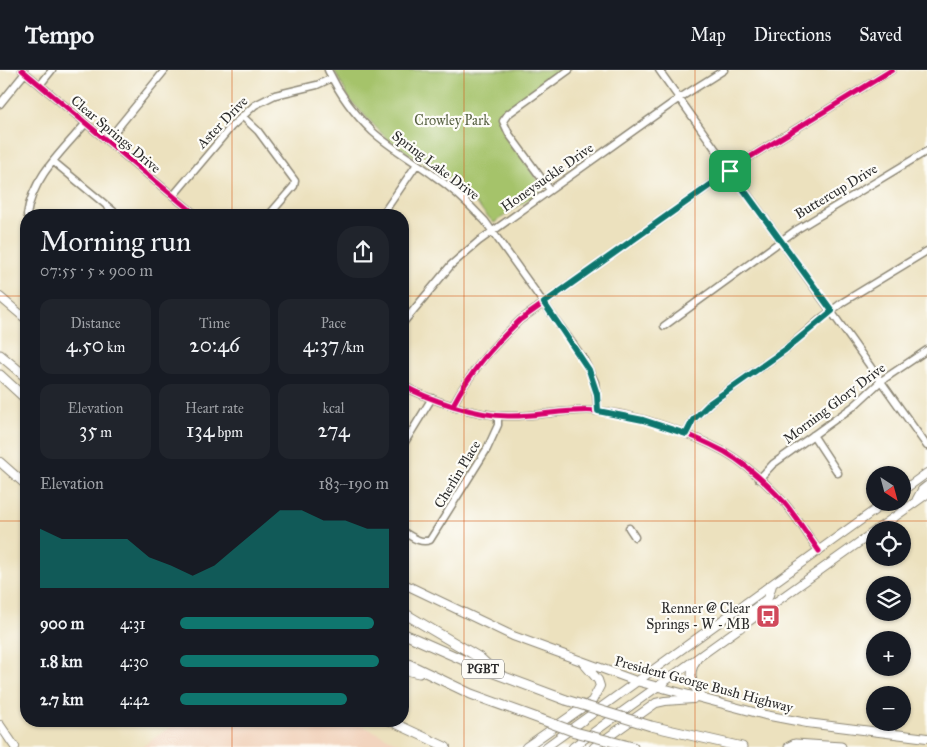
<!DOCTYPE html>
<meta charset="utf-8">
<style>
:root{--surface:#171b24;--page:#20242c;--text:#f1f3f6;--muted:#9ea1a6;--line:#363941;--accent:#0f766e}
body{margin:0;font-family:"IM FELL Great Primer",serif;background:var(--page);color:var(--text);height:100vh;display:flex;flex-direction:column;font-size:19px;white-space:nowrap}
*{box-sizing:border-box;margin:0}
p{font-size:16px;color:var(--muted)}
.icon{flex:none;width:28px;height:28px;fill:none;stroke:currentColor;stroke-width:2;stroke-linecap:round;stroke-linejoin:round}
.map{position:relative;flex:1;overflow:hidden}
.sheet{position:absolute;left:20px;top:139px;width:389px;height:518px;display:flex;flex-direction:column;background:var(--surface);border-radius:20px;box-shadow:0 1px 4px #0004}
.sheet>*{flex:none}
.needle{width:32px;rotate:144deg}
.controls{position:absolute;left:866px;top:396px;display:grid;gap:10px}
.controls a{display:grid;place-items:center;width:45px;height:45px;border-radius:50%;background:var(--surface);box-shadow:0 1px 4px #0004;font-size:25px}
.pin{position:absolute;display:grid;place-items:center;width:42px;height:42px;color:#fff;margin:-21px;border-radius:10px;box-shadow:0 2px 8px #0006}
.round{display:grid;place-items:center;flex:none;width:52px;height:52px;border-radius:20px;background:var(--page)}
.head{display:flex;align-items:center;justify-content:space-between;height:85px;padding:0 20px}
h1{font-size:28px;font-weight:600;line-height:38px}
.stats{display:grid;grid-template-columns:repeat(3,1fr);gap:8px;height:85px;padding:5px 20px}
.stats div{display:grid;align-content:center;border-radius:12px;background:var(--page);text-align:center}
.stats b{font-size:21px;font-weight:600}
.stats small{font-size:14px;font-weight:400}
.stats p{font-size:14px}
.chart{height:140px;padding:10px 20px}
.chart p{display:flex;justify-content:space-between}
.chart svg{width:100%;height:90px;margin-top:5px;fill:var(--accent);opacity:.7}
ul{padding:0 20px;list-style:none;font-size:16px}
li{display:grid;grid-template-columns:80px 60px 1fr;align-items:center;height:38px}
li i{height:12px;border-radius:6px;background:var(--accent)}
header{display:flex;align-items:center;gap:30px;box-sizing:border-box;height:70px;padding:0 25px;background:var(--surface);border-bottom:1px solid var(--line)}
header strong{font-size:24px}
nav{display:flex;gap:28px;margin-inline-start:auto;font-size:18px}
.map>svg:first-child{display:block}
</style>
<header>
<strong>Tempo</strong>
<nav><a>Map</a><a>Directions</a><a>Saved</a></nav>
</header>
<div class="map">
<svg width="927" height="677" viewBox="0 0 927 677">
<rect width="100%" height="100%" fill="#fdfcf7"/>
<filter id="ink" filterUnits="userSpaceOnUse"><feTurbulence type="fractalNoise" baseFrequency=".02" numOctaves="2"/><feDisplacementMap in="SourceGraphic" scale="10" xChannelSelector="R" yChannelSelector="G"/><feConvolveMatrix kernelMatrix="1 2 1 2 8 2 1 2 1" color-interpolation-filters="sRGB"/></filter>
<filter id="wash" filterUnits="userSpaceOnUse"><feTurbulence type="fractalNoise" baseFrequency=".0096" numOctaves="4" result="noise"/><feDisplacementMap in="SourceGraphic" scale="20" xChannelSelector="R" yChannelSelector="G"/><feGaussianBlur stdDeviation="1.12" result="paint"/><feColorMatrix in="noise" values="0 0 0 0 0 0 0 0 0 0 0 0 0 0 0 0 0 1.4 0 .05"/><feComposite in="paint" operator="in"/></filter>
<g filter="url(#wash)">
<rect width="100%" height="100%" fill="#ece1be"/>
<path fill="#f2d4be" d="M 180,650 L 351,650 L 406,677 L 142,677 Z"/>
<path fill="#a5c36a" stroke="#68774a" d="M 334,0 L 562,0 L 502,43 L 503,58 L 543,119 L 494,153 L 467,124 L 448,108 L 388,70 L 350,30 Z"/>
</g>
<g filter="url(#ink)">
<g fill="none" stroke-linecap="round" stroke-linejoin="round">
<g stroke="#8c8674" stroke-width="9">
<path id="minor" d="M 22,0 L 196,145
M 328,0 C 339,23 355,45 373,62 C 392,79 413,90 433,105 C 452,118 469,134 485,151 L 583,288 L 595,312 L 598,341
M 659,0 L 927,376
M 40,15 L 52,0
M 0,34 L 25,3
M 242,46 L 258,61 L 295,111 L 294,116 L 269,145
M 107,71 L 165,0
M 54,92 L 118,145
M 550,120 L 509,64 L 503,51 L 508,44 L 569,0
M 173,126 L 231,57 L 255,35 L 275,25 L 317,15 L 332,8
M 27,145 C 32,108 62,81 86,53
M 382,145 L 417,94
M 402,254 L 451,195 L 479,171 L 678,29 L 724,0
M 664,256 L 796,160 L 927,81
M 402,315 C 429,330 477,346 508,346 C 538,347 568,338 599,341 C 640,345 688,362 725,382 C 746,394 767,414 783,431 C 796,446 807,464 819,481
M 453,335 C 470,302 493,276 520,250 L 750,87 L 892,0
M 686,364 L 693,350 L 710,333 L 785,280 L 823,247 L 843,232 L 927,181
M 813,365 L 838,403
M 402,377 L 432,328
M 759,409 L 773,394 L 854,336 L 881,311 L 927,280
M 629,458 L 635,467
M 402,461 C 411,466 420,474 430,470 L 487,379 L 498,355 L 498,345"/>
</g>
<g stroke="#8c8674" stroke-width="10">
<path id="major" d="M 0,227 L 26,249
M 0,392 L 26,415
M 902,421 L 927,403
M 917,429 L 922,420 L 927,416
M 876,460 L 927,424
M 402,513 L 513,566 L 636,611 L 765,645 L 807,653 L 927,668
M 740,558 L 738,552 L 740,550 L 768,528 L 772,515
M 697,589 C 687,603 692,617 703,628
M 388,650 L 446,677
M 0,655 L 15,677
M 526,677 L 592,631 L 600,616 L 598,610 L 584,594
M 546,677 L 886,432
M 573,677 L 875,461
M 594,677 L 656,633 L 665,631 L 693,629"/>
</g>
<g stroke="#8c8674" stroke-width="11">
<path id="highway" d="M 0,285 L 26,307
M 0,305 L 26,329
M 25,413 L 26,414
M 402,542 L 480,588 L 495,602
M 402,563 L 486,600 L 566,630
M 402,591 L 471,624 L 540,649
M 402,599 L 419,603
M 651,656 L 742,677
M 625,675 L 633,677
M 789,677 L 795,674 L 841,677"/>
</g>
<use href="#minor" stroke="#fff" stroke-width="6"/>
<use href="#major" stroke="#fff" stroke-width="8"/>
<use href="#highway" stroke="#fff" stroke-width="9"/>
<g stroke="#8c8674" stroke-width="11" stroke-linecap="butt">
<path id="highway-bridge" d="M 566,630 L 651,656
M 540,649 L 575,662 L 625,675"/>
</g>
<use href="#highway-bridge" stroke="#fff" stroke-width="9"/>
<g stroke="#fdfcf7" stroke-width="8">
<path id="cycleway" d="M 22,0 L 196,145
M 402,315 C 429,330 477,346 508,346 C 538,347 568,338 599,341 C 640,345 688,362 725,382 C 746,394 767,414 783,431 C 796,446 807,464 819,481
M 453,335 C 470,302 493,276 520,250 L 750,87 L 892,0"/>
</g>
<use href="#cycleway" stroke="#d6006c" stroke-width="5"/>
</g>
</g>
<g fill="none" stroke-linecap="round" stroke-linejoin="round" filter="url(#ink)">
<g stroke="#fff" stroke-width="10">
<path id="route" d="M 730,101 L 832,241 L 785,280 L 710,333 L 693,350 L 686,364 L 643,350 L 598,341 L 597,324 L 589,300 L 544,233 Z"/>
</g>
<use href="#route" stroke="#0f766e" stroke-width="6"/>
</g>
<path fill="none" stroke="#d5540f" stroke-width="1" stroke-opacity="0.55" d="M 232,0 L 232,145M 464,0 L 464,677M 695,0 L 695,677M 0,226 L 26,226M 402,226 L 927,226M 0,451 L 26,451M 402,451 L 927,451M 232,650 L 232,677"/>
<defs>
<g id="bus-square" transform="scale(1.25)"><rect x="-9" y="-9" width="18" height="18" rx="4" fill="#d1495b" stroke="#fdfcf7"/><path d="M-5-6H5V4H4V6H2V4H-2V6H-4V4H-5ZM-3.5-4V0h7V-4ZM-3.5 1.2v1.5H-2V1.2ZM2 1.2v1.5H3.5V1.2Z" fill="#fff"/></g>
</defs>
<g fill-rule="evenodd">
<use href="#bus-square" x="768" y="546"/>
</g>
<g text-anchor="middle" stroke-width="4.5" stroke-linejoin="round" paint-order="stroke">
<rect fill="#fdfcf7" stroke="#6a6a68" stroke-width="1" x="462" y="589.5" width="42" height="19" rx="4"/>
<g font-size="12" font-weight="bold" fill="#2b2b2b">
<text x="483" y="603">PGBT</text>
</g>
<g font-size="14" fill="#566041" stroke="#fdfcf7">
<text x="452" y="55">Crowley Park</text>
</g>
<g font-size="14" fill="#2b2b2b" stroke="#fdfcf7">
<text transform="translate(222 52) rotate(-46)" y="5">Aster Drive</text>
<text transform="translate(116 64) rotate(40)" y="5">Clear Springs Drive</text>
<text transform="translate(436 95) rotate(37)" y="5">Spring Lake Drive</text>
<text transform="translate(547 107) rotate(-35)" y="5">Honeysuckle Drive</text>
<text transform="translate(836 121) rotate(-31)" y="5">Buttercup Drive</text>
<text transform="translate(834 333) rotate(-37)" y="5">Morning Glory Drive</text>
<text transform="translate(457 404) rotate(-59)" y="5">Cherlin Place</text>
<text transform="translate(704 614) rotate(15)" y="5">President George Bush Highway</text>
</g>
<g font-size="14" fill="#2b2b2b" stroke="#fdfcf7" text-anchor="end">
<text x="750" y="543">Renner @ Clear<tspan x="750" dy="16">Springs - W - MB</tspan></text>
</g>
</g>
</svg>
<div class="controls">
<a><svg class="needle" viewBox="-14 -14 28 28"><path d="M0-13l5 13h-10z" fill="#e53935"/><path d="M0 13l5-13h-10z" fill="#9ea1a6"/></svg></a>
<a><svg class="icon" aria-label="locate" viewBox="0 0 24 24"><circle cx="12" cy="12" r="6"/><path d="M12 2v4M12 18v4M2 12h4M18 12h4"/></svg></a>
<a><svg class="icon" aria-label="layers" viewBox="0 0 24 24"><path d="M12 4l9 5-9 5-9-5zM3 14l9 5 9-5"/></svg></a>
<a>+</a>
<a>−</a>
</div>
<div class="pin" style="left:730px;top:101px;background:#1e9e55"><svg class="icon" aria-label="arrive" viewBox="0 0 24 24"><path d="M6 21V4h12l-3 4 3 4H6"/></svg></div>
<section class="sheet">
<div class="head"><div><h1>Morning run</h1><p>07:55 · 5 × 900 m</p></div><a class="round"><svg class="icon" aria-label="share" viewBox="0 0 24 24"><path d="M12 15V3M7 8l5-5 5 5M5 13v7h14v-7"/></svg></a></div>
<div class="stats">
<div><p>Distance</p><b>4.50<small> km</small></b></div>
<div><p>Time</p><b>20:46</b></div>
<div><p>Pace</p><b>4:37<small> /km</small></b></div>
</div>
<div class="stats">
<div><p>Elevation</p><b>35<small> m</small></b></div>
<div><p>Heart rate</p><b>134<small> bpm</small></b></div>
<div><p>kcal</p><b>274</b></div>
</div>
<div class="chart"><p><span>Elevation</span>183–190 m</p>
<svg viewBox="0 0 160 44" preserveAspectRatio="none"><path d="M0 44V15L10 20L20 20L30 20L40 20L50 29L60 33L70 38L80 33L90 24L100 15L110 6L120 6L130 11L140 11L150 15L160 15V44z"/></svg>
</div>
<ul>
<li><b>900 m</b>4:31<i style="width:93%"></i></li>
<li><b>1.8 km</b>4:30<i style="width:95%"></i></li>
<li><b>2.7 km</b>4:42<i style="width:80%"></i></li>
</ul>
</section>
</div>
